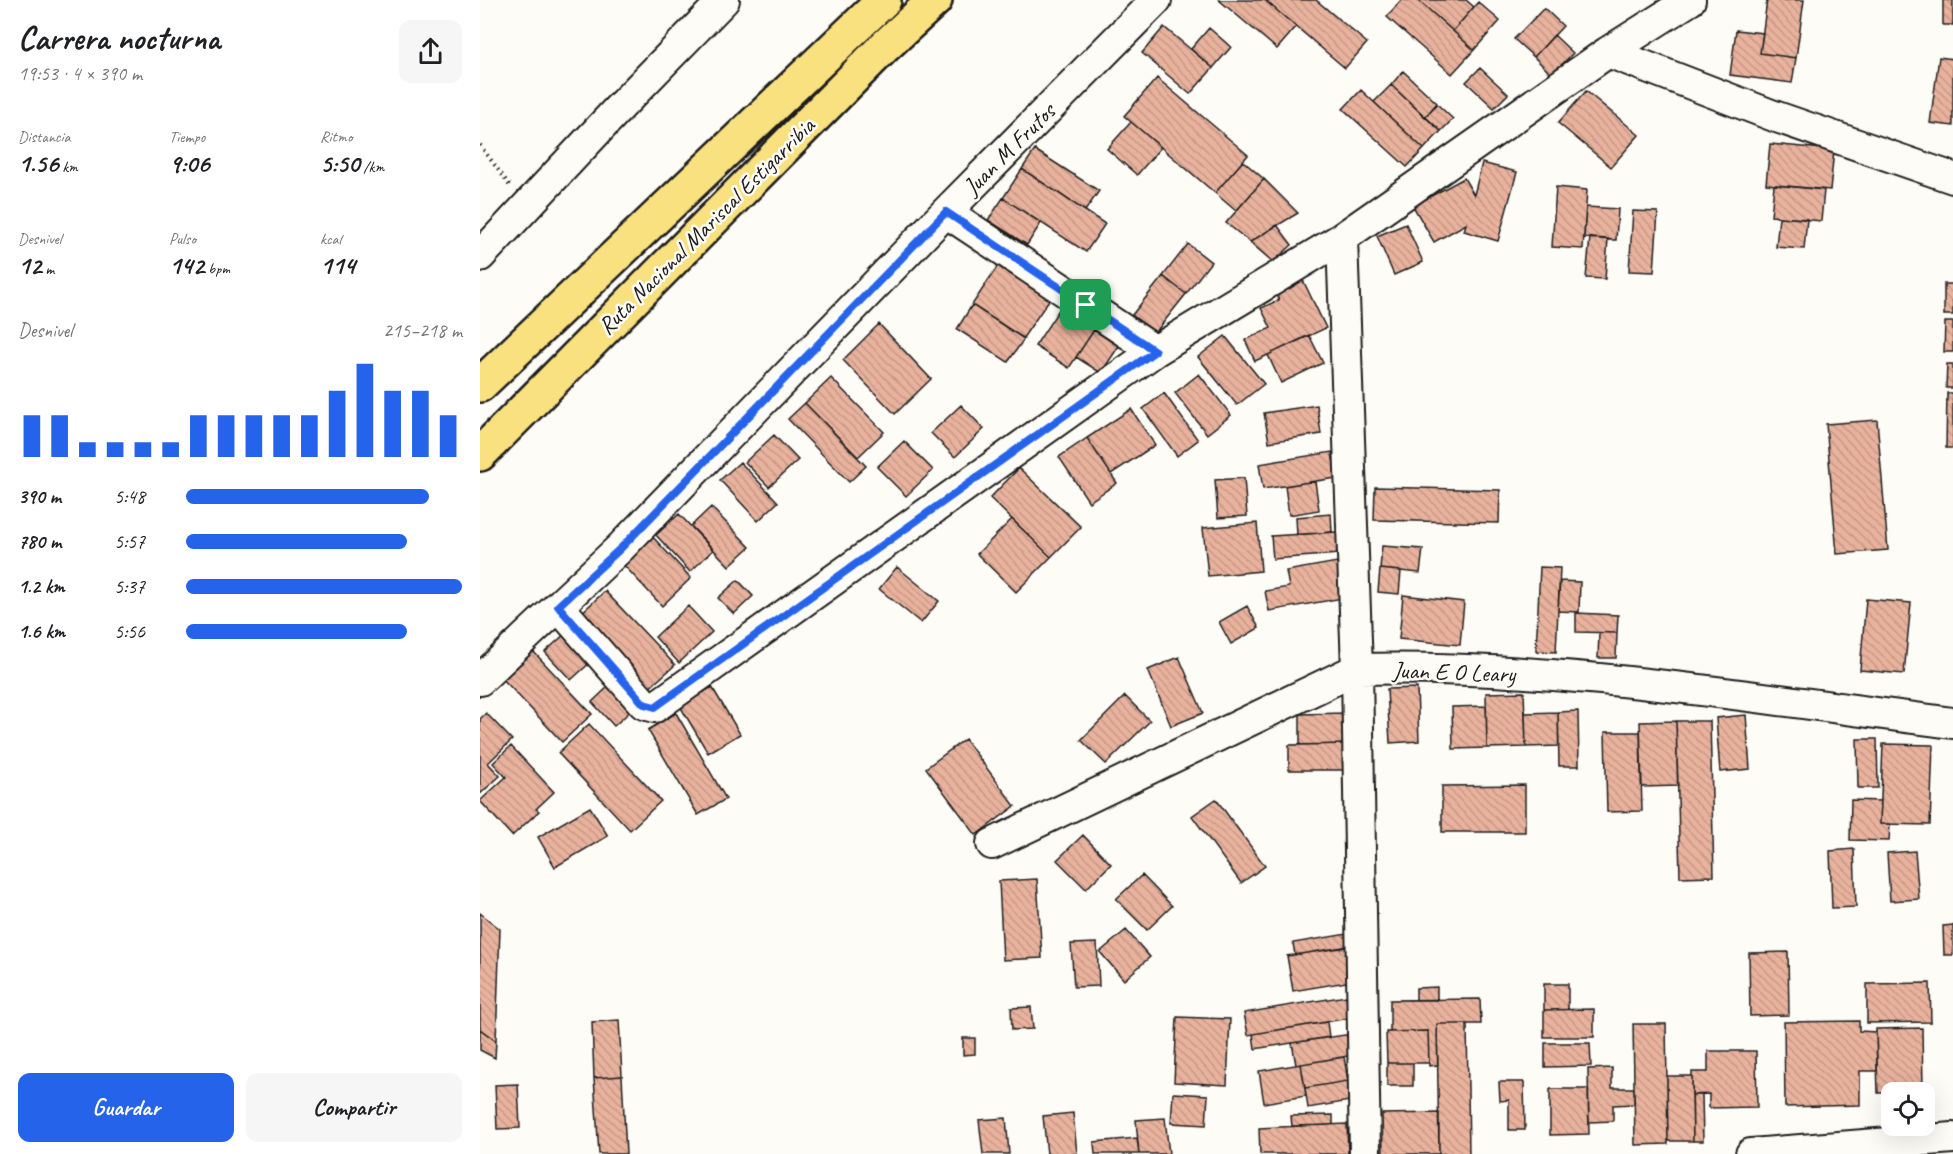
<!DOCTYPE html>
<html lang="es">
<meta charset="utf-8">
<style>
:root{--surface:#fff;--page:#f6f6f6;--text:#202124;--muted:#757577;--accent:#2563eb}
body{margin:0;font-family:Caveat,sans-serif;background:var(--page);color:var(--text);height:100vh;display:flex;flex-direction:column;font-size:22px;white-space:nowrap}
*{box-sizing:border-box;margin:0}
p{font-size:20px;color:var(--muted)}
.icon{flex:none;width:33px;height:33px;fill:none;stroke:currentColor;stroke-width:2;stroke-linecap:round;stroke-linejoin:round}
.map{position:relative;flex:1;overflow:hidden}
.sheet{display:flex;flex-direction:column;background:var(--surface);width:480px}
.sheet>*{flex:none}
.buttons{position:absolute;left:1401px;top:1082px;display:grid;gap:12px}
.buttons a{display:grid;place-items:center;width:54px;height:54px;border-radius:12px;background:var(--surface);box-shadow:0 6px 24px #0002;font-size:30px}
.pin{position:absolute;display:grid;place-items:center;width:51px;height:51px;color:#fff;margin:-26px;border-radius:12px;box-shadow:0 3px 9px #0006}
.round{display:grid;place-items:center;flex:none;width:63px;height:63px;border-radius:12px;background:var(--page)}
.head{display:flex;align-items:center;justify-content:space-between;height:102px;padding:0 18px}
h1{font-size:33px;font-weight:600;line-height:45px}
.stats{display:grid;grid-template-columns:repeat(3,1fr);gap:9px;height:102px;padding:6px 18px}
.stats div{display:grid;align-content:center}
.stats b{font-size:26px;font-weight:600}
.stats small{font-size:16px;font-weight:400}
.stats p{font-size:16px}
.chart{height:168px;padding:12px 18px}
.chart p{display:flex;justify-content:space-between}
.chart svg{width:100%;height:108px;margin-top:6px;stroke:var(--accent);stroke-width:6}
.button{display:flex;gap:12px;margin-top:auto;padding:12px 18px}
.button a{flex:1;height:69px;border-radius:12px;background:var(--accent);color:#fff;font-size:24px;font-weight:600;line-height:69px;text-align:center}
.button a+a{background:var(--page);color:var(--text)}
ul{padding:0 18px;list-style:none;font-size:20px}
li{display:grid;grid-template-columns:96px 72px 1fr;align-items:center;height:45px}
li i{height:15px;border-radius:8px;background:var(--accent)}
main{display:flex;flex:1;min-height:0}
.map>svg:first-child{display:block}
</style>
<main>
<section class="sheet">
<div class="head"><div><h1>Carrera nocturna</h1><p>19:53 · 4 × 390 m</p></div><a class="round"><svg class="icon" aria-label="share" viewBox="0 0 24 24"><path d="M12 15V3M7 8l5-5 5 5M5 13v7h14v-7"/></svg></a></div>
<div class="stats">
<div><p>Distancia</p><b>1.56<small> km</small></b></div>
<div><p>Tiempo</p><b>9:06</b></div>
<div><p>Ritmo</p><b>5:50<small> /km</small></b></div>
</div>
<div class="stats">
<div><p>Desnivel</p><b>12<small> m</small></b></div>
<div><p>Pulso</p><b>142<small> bpm</small></b></div>
<div><p>kcal</p><b>114</b></div>
</div>
<div class="chart"><p><span>Desnivel</span>215–218 m</p>
<svg viewBox="0 0 160 44" preserveAspectRatio="none"><path d="M5 44V27M15 44V27M25 44V38M35 44V38M45 44V38M55 44V38M65 44V27M75 44V27M85 44V27M95 44V27M105 44V27M115 44V17M125 44V6M135 44V17M145 44V17M155 44V27"/></svg>
</div>
<ul>
<li><b>390 m</b>5:48<i style="width:88%"></i></li>
<li><b>780 m</b>5:57<i style="width:80%"></i></li>
<li><b>1.2 km</b>5:37<i style="width:100%"></i></li>
<li><b>1.6 km</b>5:56<i style="width:80%"></i></li>
</ul>
<div class="button"><a>Guardar</a><a>Compartir</a></div>
</section>
<div class="map">
<svg width="1473" height="1154" viewBox="0 0 1473 1154">
<defs>
<pattern id="building-back-hatch" width="6" height="6" patternUnits="userSpaceOnUse" patternTransform="scale(1.5)"><rect width="6" height="6" fill="#e8b29d"/><path d="M-1 5l2 2M0 0l6 6M5-1l2 2" fill="none" stroke="#c69887"/></pattern>
</defs>
<rect width="100%" height="100%" fill="#fdfcf7"/>
<filter id="ink" filterUnits="userSpaceOnUse"><feTurbulence type="fractalNoise" baseFrequency=".0167" numOctaves="2"/><feDisplacementMap in="SourceGraphic" scale="12" xChannelSelector="R" yChannelSelector="G"/><feConvolveMatrix kernelMatrix="1 2 1 2 8 2 1 2 1" color-interpolation-filters="sRGB"/></filter>
<g filter="url(#ink)">
<path fill="url(#building-back-hatch)" stroke="#1c1c1c" stroke-width="1.5" d="M 739,0 L 785,0 L 816,27 L 797,49 Z
M 789,0 L 836,0 L 887,43 L 865,68 L 787,2 Z
M 921,0 L 938,0 L 994,50 L 972,74 L 907,17 Z
M 938,0 L 986,0 L 994,7 L 973,31 Z
M 1287,0 L 1324,0 L 1316,58 L 1280,53 Z
M 1463,0 L 1473,0 L 1473,25 L 1463,25 Z
M 998,2 L 1020,21 L 994,50 L 973,31 Z
M 1064,8 L 1083,26 L 1054,57 L 1034,39 Z
M 684,27 L 733,68 L 710,94 L 662,53 Z
M 729,28 L 751,47 L 733,68 L 711,49 Z
M 1256,30 L 1283,33 L 1280,53 L 1316,58 L 1312,83 L 1250,75 Z
M 1074,35 L 1093,53 L 1072,75 L 1054,57 Z
M 1459,57 L 1473,59 L 1473,126 L 1450,123 Z
M 1000,68 L 1028,94 L 1014,108 L 986,82 Z
M 923,71 L 957,103 L 945,117 L 911,85 Z
M 677,78 L 768,155 L 735,193 L 644,116 Z
M 911,85 L 961,131 L 944,149 L 894,102 Z
M 881,90 L 944,149 L 927,167 L 863,109 Z
M 1106,91 L 1159,135 L 1131,167 L 1078,123 Z
M 957,104 L 973,119 L 961,131 L 945,117 Z
M 651,122 L 681,147 L 657,175 L 627,149 Z
M 1290,144 L 1354,150 L 1350,190 L 1286,184 Z
M 555,150 L 619,191 L 605,211 L 542,169 Z
M 763,161 L 784,179 L 756,211 L 735,193 Z
M 1002,163 L 1037,172 L 1018,241 L 984,231 L 986,224 L 954,242 L 933,206 L 984,178 L 994,195 Z
M 542,169 L 625,224 L 606,252 L 523,198 Z
M 784,179 L 818,213 L 770,242 L 746,223 Z
M 1294,185 L 1344,190 L 1341,221 L 1291,216 Z
M 1076,187 L 1107,190 L 1103,249 L 1072,247 Z
M 523,198 L 561,223 L 547,245 L 508,220 Z
M 1106,207 L 1138,209 L 1136,240 L 1104,238 Z
M 1153,211 L 1178,212 L 1174,272 L 1149,271 Z
M 1299,217 L 1327,219 L 1324,249 L 1296,247 Z
M 926,224 L 943,262 L 914,275 L 897,236 Z
M 797,225 L 812,245 L 793,262 L 770,242 Z
M 1110,238 L 1128,239 L 1125,279 L 1106,278 Z
M 708,244 L 731,262 L 706,294 L 683,276 Z
M 519,264 L 571,297 L 543,338 L 492,305 Z
M 819,272 L 846,328 L 775,361 L 765,340 L 791,328 L 781,308 L 799,300 L 792,286 Z
M 683,276 L 706,294 L 675,333 L 652,315 Z
M 1464,284 L 1473,284 L 1473,315 L 1464,315 Z
M 492,305 L 544,339 L 528,362 L 477,329 Z
M 580,308 L 614,330 L 589,368 L 555,346 Z
M 1465,322 L 1473,322 L 1473,352 L 1464,352 Z
M 399,324 L 451,379 L 415,414 L 363,360 Z
M 614,330 L 639,346 L 621,373 L 596,357 Z
M 829,335 L 843,363 L 801,383 L 788,355 Z
M 745,336 L 784,384 L 757,405 L 718,357 Z
M 1467,364 L 1473,364 L 1473,388 L 1466,388 Z
M 719,374 L 751,415 L 727,434 L 695,393 Z
M 351,378 L 404,432 L 378,457 L 325,403 Z
M 684,393 L 718,440 L 697,456 L 663,409 Z
M 1467,393 L 1473,393 L 1473,448 L 1466,448 Z
M 325,403 L 386,466 L 369,482 L 308,419 Z
M 481,405 L 504,429 L 475,457 L 451,433 Z
M 837,405 L 841,434 L 789,442 L 784,413 Z
M 651,409 L 675,445 L 631,474 L 607,438 Z
M 1397,420 L 1408,550 L 1357,554 L 1346,424 Z
M 294,435 L 318,460 L 289,487 L 265,462 Z
M 607,438 L 637,483 L 609,502 L 579,457 Z
M 424,441 L 453,470 L 426,496 L 397,467 Z
M 852,452 L 856,478 L 783,489 L 779,464 Z
M 260,462 L 298,502 L 278,521 L 240,480 Z
M 539,468 L 601,527 L 571,557 L 510,498 Z
M 764,478 L 767,516 L 738,518 L 735,480 Z
M 835,481 L 839,510 L 809,515 L 805,486 Z
M 895,487 L 1020,490 L 1019,523 L 894,520 Z
M 231,507 L 270,547 L 249,566 L 211,526 Z
M 199,514 L 233,550 L 210,572 L 176,535 Z
M 851,514 L 852,532 L 817,535 L 816,517 Z
M 532,519 L 571,557 L 536,592 L 497,554 Z
M 777,523 L 781,571 L 728,576 L 723,528 Z
M 857,532 L 859,554 L 793,559 L 791,536 Z
M 169,533 L 211,578 L 182,606 L 140,561 Z
M 902,546 L 943,549 L 940,573 L 900,569 Z
M 857,562 L 863,598 L 789,611 L 785,591 L 809,587 L 806,571 Z
M 417,567 L 459,601 L 441,623 L 399,589 Z
M 1060,567 L 1080,568 L 1076,652 L 1056,651 Z
M 900,569 L 921,571 L 919,594 L 898,592 Z
M 258,580 L 273,596 L 254,614 L 238,598 Z
M 1080,581 L 1100,582 L 1099,612 L 1078,611 Z
M 125,591 L 195,665 L 166,691 L 97,617 Z
M 923,595 L 984,602 L 980,645 L 919,639 Z
M 1386,599 L 1431,603 L 1424,674 L 1380,670 Z
M 208,606 L 232,632 L 199,663 L 175,637 Z
M 767,606 L 779,628 L 751,644 L 739,622 Z
M 1096,613 L 1138,615 L 1137,633 L 1096,632 Z
M 87,632 L 113,660 L 91,680 L 65,652 Z
M 1119,633 L 1137,633 L 1136,658 L 1118,658 Z
M 51,649 L 112,714 L 82,742 L 21,677 Z
M 699,657 L 723,713 L 691,726 L 668,670 Z
M 131,684 L 154,708 L 134,726 L 112,702 Z
M 232,687 L 260,734 L 228,753 L 200,706 Z
M 937,688 L 939,741 L 910,743 L 907,689 Z
M 1044,692 L 1046,747 L 1007,748 L 1006,693 Z
M 645,696 L 670,721 L 626,764 L 601,740 Z
M 1006,706 L 1007,748 L 973,749 L 972,707 Z
M 1098,711 L 1099,766 L 1079,766 L 1078,712 Z
M 1078,712 L 1079,746 L 1046,747 L 1045,713 Z
M 6,713 L 32,740 L 8,763 L 20,776 L 0,794 L 0,719 Z
M 196,713 L 246,799 L 218,815 L 168,730 Z
M 867,713 L 867,744 L 820,745 L 820,714 Z
M 1266,715 L 1270,769 L 1240,772 L 1236,718 Z
M 1196,721 L 1230,721 L 1234,876 L 1200,877 Z
M 1196,721 L 1198,786 L 1162,787 L 1160,722 Z
M 109,724 L 181,801 L 150,830 L 78,753 Z
M 1125,732 L 1160,732 L 1162,811 L 1127,812 Z
M 485,739 L 535,806 L 496,835 L 446,768 Z
M 1377,739 L 1397,739 L 1398,788 L 1378,788 Z
M 867,744 L 867,770 L 809,770 L 809,745 Z
M 1403,744 L 1453,745 L 1450,825 L 1400,824 Z
M 31,746 L 74,792 L 56,809 L 59,811 L 32,836 L 0,801 L 26,777 L 13,763 Z
M 1045,785 L 1045,832 L 962,832 L 962,786 Z
M 736,799 L 785,866 L 761,883 L 712,816 Z
M 1371,800 L 1401,801 L 1400,824 L 1410,824 L 1409,841 L 1370,840 Z
M 110,807 L 128,836 L 75,867 L 58,837 Z
M 603,835 L 631,864 L 606,889 L 577,860 Z
M 1374,849 L 1376,907 L 1352,908 L 1350,851 Z
M 1435,851 L 1439,899 L 1410,901 L 1407,853 Z
M 662,875 L 692,906 L 667,930 L 636,899 Z
M 557,879 L 562,958 L 523,960 L 519,881 Z
M 0,913 L 20,929 L 16,1041 L 0,1029 Z
M 1473,925 L 1473,955 L 1464,955 L 1463,926 Z
M 646,930 L 670,957 L 644,980 L 620,952 Z
M 867,934 L 869,946 L 815,955 L 813,943 Z
M 617,943 L 619,986 L 594,987 L 591,944 Z
M 867,947 L 873,981 L 813,991 L 807,956 Z
M 1308,952 L 1309,1015 L 1270,1016 L 1269,953 Z
M 1450,983 L 1451,1022 L 1387,1023 L 1387,984 Z
M 1064,984 L 1088,984 L 1088,1010 L 1064,1010 Z
M 957,987 L 957,1000 L 936,1000 L 936,988 Z
M 866,996 L 870,1018 L 768,1035 L 764,1013 Z
M 1000,999 L 1001,1024 L 957,1024 L 958,1065 L 949,1066 L 948,1031 L 910,1032 L 910,1000 Z
M 551,1007 L 553,1029 L 532,1030 L 531,1008 Z
M 1114,1009 L 1114,1037 L 1064,1037 L 1064,1010 Z
M 697,1017 L 750,1019 L 747,1085 L 694,1082 Z
M 139,1020 L 142,1076 L 114,1078 L 112,1022 Z
M 1379,1021 L 1379,1031 L 1396,1032 L 1397,1071 L 1380,1071 L 1380,1105 L 1305,1107 L 1304,1022 Z
M 847,1022 L 849,1037 L 775,1049 L 773,1034 Z
M 957,1024 L 987,1024 L 989,1154 L 959,1154 Z
M 1153,1024 L 1186,1024 L 1188,1144 L 1155,1145 Z
M 1442,1028 L 1443,1092 L 1398,1093 L 1396,1029 Z
M 0,1029 L 16,1041 L 15,1058 L 0,1050 Z
M 948,1031 L 949,1063 L 907,1063 L 906,1032 Z
M 871,1034 L 874,1055 L 816,1065 L 812,1043 Z
M 483,1038 L 495,1038 L 495,1054 L 483,1055 Z
M 1065,1043 L 1110,1043 L 1111,1066 L 1065,1067 Z
M 1228,1051 L 1276,1051 L 1277,1107 L 1229,1108 L 1229,1094 L 1212,1095 L 1212,1072 L 1228,1072 Z
M 864,1057 L 868,1081 L 825,1088 L 821,1064 Z
M 907,1063 L 933,1063 L 933,1086 L 907,1086 Z
M 821,1064 L 826,1096 L 784,1103 L 779,1071 Z
M 1132,1068 L 1132,1088 L 1154,1088 L 1154,1104 L 1133,1105 L 1133,1121 L 1109,1122 L 1108,1069 Z
M 142,1076 L 146,1154 L 119,1154 L 114,1078 Z
M 1187,1076 L 1212,1076 L 1213,1141 L 1188,1141 Z
M 873,1080 L 876,1100 L 828,1108 L 825,1088 Z
M 1019,1082 L 1044,1082 L 1045,1130 L 1029,1130 L 1029,1100 L 1020,1101 Z
M 38,1084 L 40,1128 L 17,1129 L 15,1085 Z
M 1070,1089 L 1108,1089 L 1109,1134 L 1070,1135 Z
M 693,1093 L 728,1095 L 726,1125 L 691,1123 Z
M 1212,1095 L 1222,1095 L 1223,1141 L 1213,1141 Z
M 593,1113 L 597,1154 L 567,1154 L 563,1116 Z
M 959,1113 L 959,1154 L 903,1154 L 902,1114 Z
M 853,1115 L 853,1125 L 812,1126 L 811,1116 Z
M 526,1118 L 529,1154 L 503,1154 L 499,1120 Z
M 685,1118 L 689,1154 L 659,1154 L 656,1120 Z
M 867,1124 L 868,1154 L 780,1154 L 779,1128 Z
M 657,1138 L 659,1154 L 615,1154 L 614,1142 Z"/>
<g fill="none" stroke-linecap="round" stroke-linejoin="round">
<g stroke="#1c1c1c" stroke-width="34">
<path id="minor" d="M 1128,52 L 1294,116 L 1473,178
M 466,212 L 675,351
M 862,238 L 877,669 L 885,1154
M 0,256 L 136,111 L 244,0
M 78,606 L 164,704 L 175,707 L 675,351 L 862,238 L 1128,52 L 1210,0
M 0,680 L 140,548 L 466,212 L 676,0
M 512,844 L 877,669 C 1076,664 1276,698 1473,723
M 1271,1154 L 1473,1138"/>
</g>
<g stroke="#1c1c1c" stroke-width="38">
<path id="highway" d="M 0,385 L 404,0
M 0,454 L 403,48 L 455,0"/>
</g>
<path stroke="#1c1c1c" stroke-width="4" stroke-dasharray="1.5 4.5" stroke-linecap="butt" d="M 0,145 L 30,186"/>
<use href="#minor" stroke="#fdfcf7" stroke-width="30"/>
<use href="#highway" stroke="#fae180" stroke-width="33"/>
</g>
</g>
<g fill="none" stroke-linecap="round" stroke-linejoin="round" filter="url(#ink)">
<g stroke="#fff" stroke-width="12">
<path id="route" d="M 466,212 L 675,351 L 175,707 L 164,704 L 78,606 L 141,548 Z"/>
</g>
<use href="#route" stroke="#2563eb" stroke-width="8"/>
</g>
<g text-anchor="middle" stroke-width="5" stroke-linejoin="round" paint-order="stroke">
<g font-size="24" fill="#1c1c1c" stroke="#fdfcf7">
<text transform="translate(529 149) rotate(-45)" y="8">Juan M Frutos</text>
<text transform="translate(226 226) rotate(-45)" y="8">Ruta Nacional Mariscal Estigarribia</text>
<text transform="translate(974 672) rotate(2)" y="8">Juan E O Leary</text>
</g>
</g>
</svg>
<div class="buttons">
<a><svg class="icon" aria-label="locate" viewBox="0 0 24 24"><circle cx="12" cy="12" r="6"/><path d="M12 2v4M12 18v4M2 12h4M18 12h4"/></svg></a>
</div>
<div class="pin" style="left:606px;top:305px;background:#1e9e55"><svg class="icon" aria-label="arrive" viewBox="0 0 24 24"><path d="M6 21V4h12l-3 4 3 4H6"/></svg></div>
</div>
</main>
